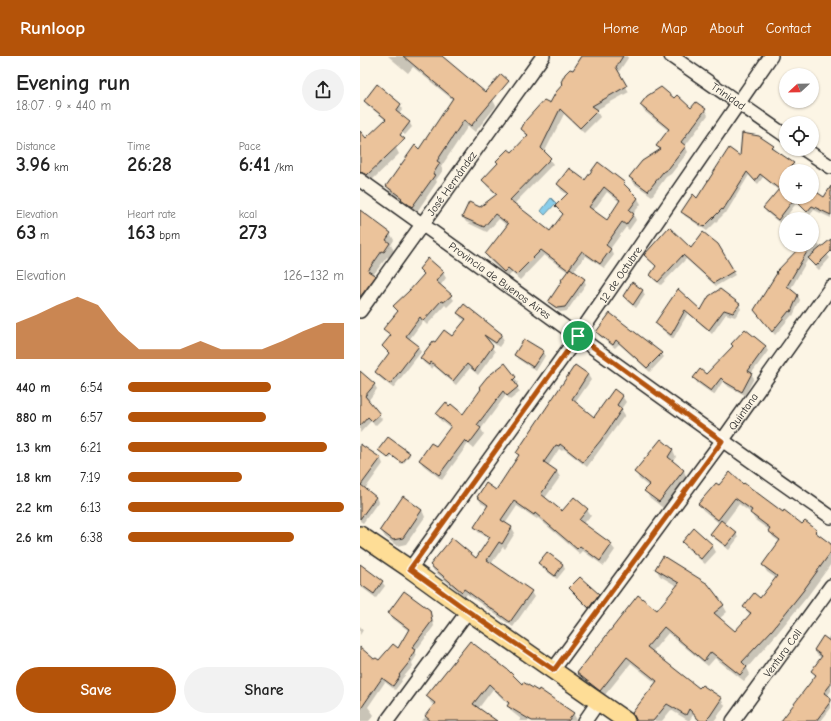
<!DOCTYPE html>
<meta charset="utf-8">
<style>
:root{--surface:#fff;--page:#f2f2f2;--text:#222;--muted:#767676;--accent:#b45309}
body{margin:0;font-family:"Comic Neue",sans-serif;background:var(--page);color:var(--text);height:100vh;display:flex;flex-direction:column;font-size:15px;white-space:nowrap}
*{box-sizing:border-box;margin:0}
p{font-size:13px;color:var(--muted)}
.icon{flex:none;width:22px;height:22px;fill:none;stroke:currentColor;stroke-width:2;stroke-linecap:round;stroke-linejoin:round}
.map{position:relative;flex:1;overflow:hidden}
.details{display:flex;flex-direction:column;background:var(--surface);width:360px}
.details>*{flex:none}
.needle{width:26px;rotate:248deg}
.buttons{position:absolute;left:419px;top:12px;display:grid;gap:8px}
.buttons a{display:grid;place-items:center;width:40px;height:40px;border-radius:50%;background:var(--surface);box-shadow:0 1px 3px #0004;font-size:20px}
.pin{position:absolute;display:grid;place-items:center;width:34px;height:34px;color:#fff;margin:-17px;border:2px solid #fff;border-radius:50%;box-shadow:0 1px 4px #0007}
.round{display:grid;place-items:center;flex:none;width:42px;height:42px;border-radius:21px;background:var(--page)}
.head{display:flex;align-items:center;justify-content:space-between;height:68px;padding:0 16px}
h1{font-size:22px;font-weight:600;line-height:30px}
.figures{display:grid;grid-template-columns:repeat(3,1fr);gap:6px;height:68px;padding:4px 16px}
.figures div{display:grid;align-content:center}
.figures b{font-size:20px;font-weight:600}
.figures small{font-size:11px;font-weight:400}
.figures p{font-size:11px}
.chart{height:112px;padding:8px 16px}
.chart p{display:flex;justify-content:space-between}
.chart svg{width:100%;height:72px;margin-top:4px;fill:var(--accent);opacity:.7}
.button{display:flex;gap:8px;margin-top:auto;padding:8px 16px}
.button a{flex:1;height:46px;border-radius:24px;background:var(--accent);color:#fff;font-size:16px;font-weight:600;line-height:46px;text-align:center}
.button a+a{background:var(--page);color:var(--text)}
ul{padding:0 16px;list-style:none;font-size:13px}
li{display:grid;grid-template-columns:64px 48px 1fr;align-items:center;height:30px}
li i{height:10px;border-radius:5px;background:var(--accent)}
header{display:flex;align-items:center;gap:24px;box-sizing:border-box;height:56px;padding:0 20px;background:var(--accent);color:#fff}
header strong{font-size:19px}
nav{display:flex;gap:22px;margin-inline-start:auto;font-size:14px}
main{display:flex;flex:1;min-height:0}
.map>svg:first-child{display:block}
</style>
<header>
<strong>Runloop</strong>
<nav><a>Home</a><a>Map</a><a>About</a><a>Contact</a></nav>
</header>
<main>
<section class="details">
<div class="head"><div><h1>Evening run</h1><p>18:07 · 9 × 440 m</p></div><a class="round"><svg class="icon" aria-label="share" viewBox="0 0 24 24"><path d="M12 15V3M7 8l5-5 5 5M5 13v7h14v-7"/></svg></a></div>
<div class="figures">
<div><p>Distance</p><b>3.96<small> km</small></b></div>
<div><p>Time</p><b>26:28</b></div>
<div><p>Pace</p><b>6:41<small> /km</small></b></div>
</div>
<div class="figures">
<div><p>Elevation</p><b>63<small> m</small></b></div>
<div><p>Heart rate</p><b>163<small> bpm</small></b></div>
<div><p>kcal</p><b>273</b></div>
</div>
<div class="chart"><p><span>Elevation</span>126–132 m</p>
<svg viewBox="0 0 160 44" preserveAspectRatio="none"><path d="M0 44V22L10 17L20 11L30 6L40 11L50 27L60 38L70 38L80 38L90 33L100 38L110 38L120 38L130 33L140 27L150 22L160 22V44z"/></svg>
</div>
<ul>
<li><b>440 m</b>6:54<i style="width:66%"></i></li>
<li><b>880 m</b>6:57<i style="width:64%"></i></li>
<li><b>1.3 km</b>6:21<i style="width:92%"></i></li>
<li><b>1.8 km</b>7:19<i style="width:53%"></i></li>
<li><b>2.2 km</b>6:13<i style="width:100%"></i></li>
<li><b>2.6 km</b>6:38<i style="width:77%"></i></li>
</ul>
<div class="button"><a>Save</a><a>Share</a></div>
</section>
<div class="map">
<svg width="471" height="665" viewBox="0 0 471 665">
<rect width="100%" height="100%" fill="#fcf5e5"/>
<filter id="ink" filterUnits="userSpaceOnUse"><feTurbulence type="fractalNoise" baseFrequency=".025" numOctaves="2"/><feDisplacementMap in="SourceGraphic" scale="8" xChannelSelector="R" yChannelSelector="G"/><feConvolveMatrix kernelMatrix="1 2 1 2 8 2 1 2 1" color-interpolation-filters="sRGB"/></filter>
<g filter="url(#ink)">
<path fill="#89ceeb" stroke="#638d9e" d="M 191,142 L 196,147 L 185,159 L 181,155 Z"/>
<path fill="#0003" fill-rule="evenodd" d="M 28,0 L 80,0 L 133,44 L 136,50 L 115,76 L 108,70 L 81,111 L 83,114 L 76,124 L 77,126 L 56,157 L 31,137 L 27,130 L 60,94 L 93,44 L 53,11 L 48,17 Z
M 223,0 L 267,0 L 268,2 L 258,17 L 269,36 L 236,54 L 240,61 L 224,77 L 204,58 L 184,97 L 193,108 L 154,148 L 190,177 L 203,159 L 196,150 L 208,139 L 201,134 L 198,128 L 225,125 L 238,107 L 264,126 L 266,132 L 278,143 L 281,148 L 273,158 L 276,164 L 269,174 L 266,171 L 250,193 L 254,199 L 244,212 L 226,200 L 213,216 L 224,224 L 226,228 L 207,255 L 200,256 L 192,250 L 189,246 L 208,216 L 184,199 L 160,224 L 152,217 L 148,221 L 129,204 L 126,198 L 147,170 L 139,163 L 127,176 L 106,166 L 103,161 L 120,152 L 137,139 L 127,130 L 124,124 L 168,81 L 162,73 L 191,49 L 204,29 L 202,26 L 213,15 ZM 247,136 L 260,146 L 247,165 L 233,155 Z
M 17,30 L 40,49 L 43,53 L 39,58 L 49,66 L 52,71 L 45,79 L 7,49 L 5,45 Z
M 281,49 L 345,54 L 348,59 L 325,90 L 328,96 L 311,118 L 306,121 L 292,140 L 273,127 L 270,122 L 282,105 L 300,95 L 297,90 L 309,75 L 284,55 Z
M 0,77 L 6,83 L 13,77 L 36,92 L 39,98 L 11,125 L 0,122 Z
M 399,81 L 413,91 L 416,95 L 433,107 L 435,111 L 432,115 L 426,115 L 426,141 L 452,141 L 452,135 L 464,142 L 471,143 L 471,162 L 454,154 L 450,159 L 437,146 L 421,168 L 406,156 L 404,152 L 419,135 L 403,121 L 398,128 L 389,119 L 366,157 L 365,157 L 347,175 L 325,160 L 322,156 L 380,102 Z
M 0,155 L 30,177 L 34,184 L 31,189 L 34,195 L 29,202 L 27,201 L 13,219 L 19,227 L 0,254 Z
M 453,179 L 458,185 L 457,187 L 470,202 L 459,214 L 448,203 L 430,234 L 438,240 L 440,244 L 433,260 L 432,259 L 415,279 L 398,258 L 444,189 L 452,189 L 452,180 Z
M 357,188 L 375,219 L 356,230 L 326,203 L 301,229 L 293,223 L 291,219 L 297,211 L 285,199 L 331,193 Z
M 68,204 L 83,217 L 86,222 L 80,230 L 91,240 L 94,244 L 87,251 L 85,249 L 67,269 L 63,265 L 49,284 L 58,291 L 61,296 L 33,332 L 19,321 L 16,316 L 29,298 L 23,290 L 31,281 L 25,273 L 38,256 L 34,250 L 50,236 L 64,219 L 60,213 Z
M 272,227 L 283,235 L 285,239 L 276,252 L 267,245 L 264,240 Z
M 319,235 L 341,256 L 379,249 L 381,253 L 375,261 L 366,258 L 352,278 L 328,257 L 313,283 L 299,271 L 296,267 Z
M 98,257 L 141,279 L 144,284 L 139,291 L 126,282 L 135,296 L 118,319 L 110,312 L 96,329 L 74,310 L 72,313 L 64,307 L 61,302 L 75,287 L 92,281 L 106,265 L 101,262 Z
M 237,276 L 301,297 L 304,301 L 290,316 L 259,288 L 255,292 L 239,280 Z
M 372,288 L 405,290 L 408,295 L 391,318 L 394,322 L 385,339 L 369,331 L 363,325 L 354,339 L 337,327 L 335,322 L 347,319 L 373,291 Z
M 183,296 L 185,300 L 176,315 L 158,303 L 155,299 Z
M 216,311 L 228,319 L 231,324 L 215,347 L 235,363 L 262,340 L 266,346 L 261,353 L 265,359 L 227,411 L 204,393 L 202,395 L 199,393 L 188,410 L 197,416 L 200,421 L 185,442 L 202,456 L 214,442 L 227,454 L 231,460 L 223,468 L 251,489 L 255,494 L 244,510 L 223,495 L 220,498 L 178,462 L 177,463 L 157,450 L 145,468 L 152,472 L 155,477 L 145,493 L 143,491 L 131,508 L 171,536 L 174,541 L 153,571 L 107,538 L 105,541 L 74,515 L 71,509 L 116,503 L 130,483 L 118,476 L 115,471 L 128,451 L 121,447 L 118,441 L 137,435 L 159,401 L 157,397 Z
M 0,317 L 14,328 L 17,333 L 8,345 L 22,363 L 15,370 L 11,365 L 0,377 Z
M 155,322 L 158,327 L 155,329 L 160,336 L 150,344 L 146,339 L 121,373 L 124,378 L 113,392 L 108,388 L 82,424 L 63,409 L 60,404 L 76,391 L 91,372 L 80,364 L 78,358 L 89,351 L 103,359 Z
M 301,385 L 313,394 L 316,401 L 312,406 L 324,415 L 327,422 L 303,452 L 289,441 L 286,435 L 289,431 L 279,423 L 276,416 Z
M 0,388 L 21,403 L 23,408 L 5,433 L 16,441 L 18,446 L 3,467 L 0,465 Z
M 19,395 L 49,398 L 50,399 L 43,408 L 32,400 L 30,403 Z
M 384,430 L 442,470 L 456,474 L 460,481 L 471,489 L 471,508 L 447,541 L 415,580 L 387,612 L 390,618 L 384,625 L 355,602 L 348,610 L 308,577 L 292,596 L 340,634 L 361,643 L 365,650 L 354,665 L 339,665 L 333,659 L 329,665 L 311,654 L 302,665 L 277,665 L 296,627 L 271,607 L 244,640 L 222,624 L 219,617 L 297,555 L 317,530 L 300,520 L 296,513 L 363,549 L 367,556 L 359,563 L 375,576 L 390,559 L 384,551 L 401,543 L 417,523 L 407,516 L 403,509 L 420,486 L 413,481 L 409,474 L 395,464 L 391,457 L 379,448 L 364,468 L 376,477 L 378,482 L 369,494 L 354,482 L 352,478 L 360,468 L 343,454 L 339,448 L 359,431 Z
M 62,454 L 65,461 L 46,488 L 37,490 L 25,481 L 21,474 Z
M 323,486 L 352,489 L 356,496 L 345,508 L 327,492 Z
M 187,497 L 203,509 L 205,513 L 197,523 L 182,512 L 179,507 Z
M 0,509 L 22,526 L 25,530 L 16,542 L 0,530 Z
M 210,532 L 239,538 L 241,543 L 231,556 L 212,536 Z
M 69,555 L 72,560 L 74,570 L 55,596 L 57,599 L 52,607 L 53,610 L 41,624 L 42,625 L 35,634 L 25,626 L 8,651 L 14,659 L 9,665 L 0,665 L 0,593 L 15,605 L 19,606 L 38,594 L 49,575 L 32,562 L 29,557 Z
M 0,570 L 3,574 L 0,579 Z
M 471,577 L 471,635 L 467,640 L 471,644 L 471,652 L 461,665 L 426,665 L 456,620 L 452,615 L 462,602 L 457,599 L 455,594 L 467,584 Z
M 110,587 L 162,630 L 213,657 L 217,664 L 216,665 L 159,665 L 161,663 L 152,656 L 148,650 L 149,649 L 133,633 L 118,653 L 132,665 L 62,665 L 75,650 L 71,647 L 67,640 Z"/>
<path fill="#ebc39b" stroke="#2b2b2b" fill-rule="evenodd" d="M 43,0 L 82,0 L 125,36 L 141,18 L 149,25 L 111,70 L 104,64 L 77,105 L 80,107 L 73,118 L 75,119 L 52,151 L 41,143 L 42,142 L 26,130 L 55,89 L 59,93 L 93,42 Z
M 222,0 L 263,0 L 256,11 L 267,30 L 232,50 L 238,54 L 220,72 L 200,53 L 181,92 L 191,102 L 150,144 L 190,175 L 203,158 L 195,150 L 208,137 L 197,128 L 209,112 L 225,124 L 238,106 L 264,126 L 263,127 L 278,142 L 269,154 L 274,158 L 266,169 L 262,166 L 246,189 L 251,193 L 240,208 L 222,195 L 208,214 L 181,194 L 156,219 L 148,212 L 144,216 L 125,198 L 148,168 L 135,158 L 124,171 L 102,161 L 109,146 L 120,151 L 137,138 L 122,124 L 138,107 L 136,105 L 148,93 L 152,96 L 168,79 L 161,73 L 166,64 L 184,44 L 190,47 L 196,36 L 203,28 L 201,26 L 205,18 L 210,13 L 213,14 ZM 244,131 L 260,144 L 247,164 L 229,151 Z
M 17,28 L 41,48 L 36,55 L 50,66 L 40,79 L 45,83 L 7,119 L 0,116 L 0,75 L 6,82 L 26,63 L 4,45 Z
M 301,31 L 314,42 L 317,39 L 331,52 L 336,46 L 346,53 L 321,86 L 326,90 L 309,112 L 303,116 L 288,135 L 269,121 L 282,105 L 301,93 L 296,90 L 309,73 L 280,49 L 287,40 Z
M 382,77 L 399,80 L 414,90 L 412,92 L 434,107 L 426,115 L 426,141 L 452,141 L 452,133 L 464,141 L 471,130 L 471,159 L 452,150 L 447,156 L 434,143 L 418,164 L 403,152 L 419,133 L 400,118 L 395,125 L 387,116 L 363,154 L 362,153 L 344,171 L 321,156 L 333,138 L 337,142 L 369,92 L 380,100 Z
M 0,154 L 31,177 L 26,184 L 30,187 L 24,196 L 22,195 L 8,215 L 16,220 L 0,241 Z
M 309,171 L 331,192 L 343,176 L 358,188 L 374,215 L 354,227 L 323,199 L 298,226 L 290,219 L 296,210 L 284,199 Z
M 471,183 L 471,195 L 456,210 L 448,202 Z
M 442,189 L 451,189 L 427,230 L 438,239 L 431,256 L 429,255 L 412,276 L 394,254 L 417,217 L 416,216 Z
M 68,202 L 84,216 L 76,225 L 92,239 L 84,246 L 81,245 L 63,265 L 60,261 L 46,280 L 59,290 L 30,328 L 15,316 L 29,297 L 22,290 L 31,279 L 23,273 L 38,255 L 33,250 L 49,235 L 64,218 L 59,213 Z
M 210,212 L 225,223 L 205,251 L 197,252 L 188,246 L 202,225 L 201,224 Z
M 272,226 L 283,234 L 273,249 L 263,240 Z
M 318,233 L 341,254 L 349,240 L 360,233 L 380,248 L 373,257 L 364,254 L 349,274 L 325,254 L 311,279 L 295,267 Z
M 104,248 L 142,278 L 136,287 L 124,279 L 133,290 L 115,315 L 107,308 L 93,325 L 71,306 L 69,309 L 60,302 L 73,285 L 75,286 L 84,274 L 92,280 L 106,263 L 97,257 Z
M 250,257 L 302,297 L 287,312 L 256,284 L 253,289 L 236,276 Z
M 385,273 L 406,290 L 388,315 L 392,317 L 382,336 L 365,326 L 361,322 L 351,335 L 333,322 L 340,313 L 346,318 L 373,290 L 371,288 Z
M 164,283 L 184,295 L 173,311 L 154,299 Z
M 145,307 L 156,321 L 153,324 L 158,331 L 147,340 L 143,335 L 117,369 L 121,372 L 109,388 L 105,384 L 79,419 L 59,404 L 71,387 L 76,390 L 91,370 L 76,358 L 86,346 L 89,350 L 91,348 L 103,358 L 121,333 L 119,331 L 127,321 Z
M 215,309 L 228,318 L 212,343 L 234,361 L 254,333 L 263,340 L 257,349 L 262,353 L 241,384 L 223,406 L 200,388 L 199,390 L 196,389 L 184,406 L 197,415 L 181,438 L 202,455 L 214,441 L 228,453 L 219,464 L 252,488 L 240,505 L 220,490 L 217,493 L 175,457 L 174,459 L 154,445 L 141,464 L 152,471 L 142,488 L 139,486 L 127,504 L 172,535 L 150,566 L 104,533 L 102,536 L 70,509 L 92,482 L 116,502 L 130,481 L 114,471 L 128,449 L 117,441 L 126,427 L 136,434 L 159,399 L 156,397 Z
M 0,315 L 15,328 L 5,340 L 20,358 L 12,365 L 8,361 L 0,370 Z
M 28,381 L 50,397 L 42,407 L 31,399 L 28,402 L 18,394 Z
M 301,383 L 313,393 L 308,401 L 324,414 L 299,446 L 284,435 L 290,429 L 274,416 Z
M 0,388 L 21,402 L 1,429 L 16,441 L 0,463 Z
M 370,416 L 383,428 L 384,427 L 423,456 L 424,454 L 442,468 L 445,465 L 457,474 L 455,476 L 471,488 L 471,496 L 443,535 L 412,574 L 382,606 L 387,611 L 380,619 L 351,596 L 344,605 L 304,571 L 287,591 L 339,632 L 342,629 L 362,642 L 350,660 L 345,665 L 340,665 L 329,653 L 326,659 L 307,648 L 293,665 L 277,665 L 272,657 L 297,625 L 267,601 L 240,635 L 217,617 L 278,539 L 297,554 L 319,527 L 295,513 L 303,500 L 348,528 L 364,549 L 354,557 L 375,575 L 391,557 L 383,551 L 394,537 L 400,542 L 417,520 L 402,509 L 420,484 L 408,475 L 410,472 L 390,457 L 392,454 L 375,442 L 358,464 L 338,448 L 356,427 L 359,429 Z
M 43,440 L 62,454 L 43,482 L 33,484 L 20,474 Z
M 361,464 L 377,477 L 366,490 L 350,478 Z
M 334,472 L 353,489 L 341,503 L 322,486 Z
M 187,496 L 203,508 L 195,520 L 178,507 Z
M 0,508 L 23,525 L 14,538 L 0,528 Z
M 220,521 L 239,538 L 229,552 L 209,532 Z
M 44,535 L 70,554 L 72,565 L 52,592 L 55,594 L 50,603 L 51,604 L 39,619 L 40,620 L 33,630 L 22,622 L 0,654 L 0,591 L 14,603 L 16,602 L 19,604 L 33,588 L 38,592 L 49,573 L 28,557 Z
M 463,580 L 471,586 L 471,628 L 464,637 L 471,642 L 471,645 L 456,665 L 421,665 L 456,619 L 451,615 L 462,600 L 454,594 Z
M 110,585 L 148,614 L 162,628 L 163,626 L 178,635 L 179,633 L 214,657 L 208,665 L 172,665 L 147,650 L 149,647 L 129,628 L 113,648 L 137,665 L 71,665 L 65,660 L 75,647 L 66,640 Z"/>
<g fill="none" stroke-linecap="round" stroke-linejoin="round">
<g stroke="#2b2b2b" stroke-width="16">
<g id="minor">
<path id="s1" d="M 311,0 L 426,80"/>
<path d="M 444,93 L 471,111"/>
<path id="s2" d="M 0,124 C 158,236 313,351 471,461"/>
<path id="s3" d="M 0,255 L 183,0"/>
<path id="s4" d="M 50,513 L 218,280 L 411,0"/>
<path id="s5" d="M 193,614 L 362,385 L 471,231"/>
<path d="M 27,665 L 108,555"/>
<path d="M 225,665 L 238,646"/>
<path id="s6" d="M 373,665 L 471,530"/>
</g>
</g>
<g stroke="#2b2b2b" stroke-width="20">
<path id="major" d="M 0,479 L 50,513 L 108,555 L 266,665"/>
</g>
<use href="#minor" stroke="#fcf5e5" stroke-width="13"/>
<use href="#major" stroke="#fedd96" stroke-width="17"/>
</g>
</g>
<g fill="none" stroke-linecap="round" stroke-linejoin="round" filter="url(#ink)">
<g stroke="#fff" stroke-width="8">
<path id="route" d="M 218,280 L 362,385 L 194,614 L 108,555 L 50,513 Z"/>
</g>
<use href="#route" stroke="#b45309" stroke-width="5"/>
</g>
<g text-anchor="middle" stroke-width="3" stroke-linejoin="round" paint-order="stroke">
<g font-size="11" fill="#2b2b2b" stroke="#fcf5e5">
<text dy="4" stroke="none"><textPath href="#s1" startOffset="70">Trinidad</textPath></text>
<text dy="4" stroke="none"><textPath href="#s3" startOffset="157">José Hernández</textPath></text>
<text dy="4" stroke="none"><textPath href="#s4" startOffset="362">12 de Octubre</textPath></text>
<text dy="4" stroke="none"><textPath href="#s2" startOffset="172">Provincia de Buenos Aires</textPath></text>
<text dy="4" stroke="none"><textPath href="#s5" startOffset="321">Quintana</textPath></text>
<text dy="4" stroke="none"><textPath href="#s6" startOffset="84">Ventura Coll</textPath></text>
</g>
</g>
</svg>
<div class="buttons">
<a><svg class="needle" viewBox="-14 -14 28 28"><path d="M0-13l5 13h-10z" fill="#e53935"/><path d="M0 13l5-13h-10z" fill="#767676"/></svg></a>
<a><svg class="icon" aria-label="locate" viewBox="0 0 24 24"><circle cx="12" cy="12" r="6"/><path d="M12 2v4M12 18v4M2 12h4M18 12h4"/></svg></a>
<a>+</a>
<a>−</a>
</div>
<div class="pin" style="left:218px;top:280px;background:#1e9e55"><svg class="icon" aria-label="arrive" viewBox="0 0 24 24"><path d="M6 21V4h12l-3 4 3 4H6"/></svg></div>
</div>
</main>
